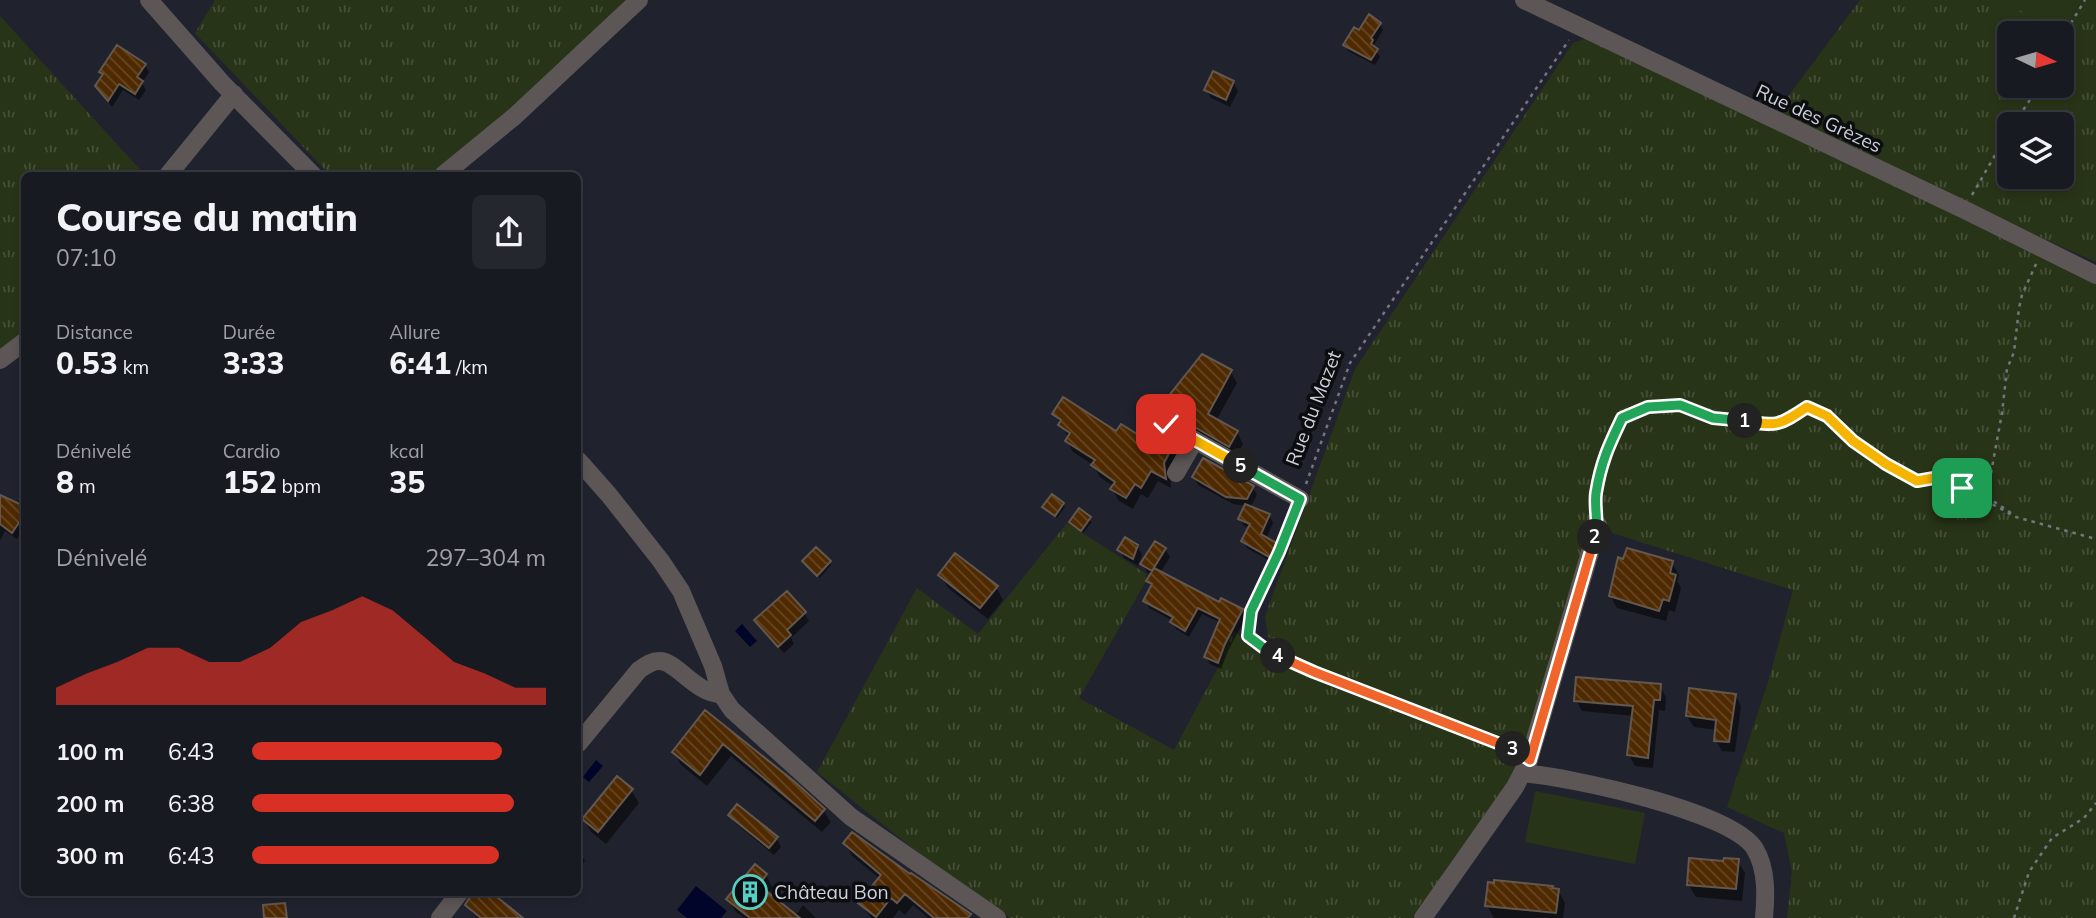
<!DOCTYPE html>
<html lang="fr">
<meta charset="utf-8">
<style>
:root{--surface:#181a22;--page:#25272f;--text:#f1f3f6;--muted:#9fa1a5;--line:#363840;--accent:#d93025}
body{margin:0;font-family:Mulish,sans-serif;background:var(--page);color:var(--text);height:100vh;display:flex;flex-direction:column;font-size:26px;white-space:nowrap}
*{box-sizing:border-box;margin:0}
p{font-size:23px;color:var(--muted)}
.icon{flex:none;width:38px;height:38px;fill:none;stroke:currentColor;stroke-width:2;stroke-linecap:round;stroke-linejoin:round}
.map{position:relative;flex:1;overflow:hidden}
.side{position:absolute;left:21px;top:172px;width:560px;height:724px;display:flex;flex-direction:column;background:var(--surface);border-radius:10px;box-shadow:0 4px 10px #0003,0 0 0 2px var(--line)}
.side>*{flex:none}
.needle{width:46px;rotate:95deg}
.fabs{position:absolute;left:1997px;top:21px;display:grid;gap:14px}
.fabs a{display:grid;place-items:center;width:77px;height:77px;border-radius:10px;background:var(--surface);box-shadow:0 4px 10px #0003,0 0 0 2px var(--line);font-size:35px}
.pin{position:absolute;display:grid;place-items:center;width:60px;height:60px;color:#fff;margin:-30px;border-radius:14px;box-shadow:0 4px 10px #0006}
.km{position:absolute;width:35px;height:35px;margin:-18px;border-radius:50%;background:#222;color:#fff;font-size:19px;line-height:35px;text-align:center}
.round{display:grid;place-items:center;flex:none;width:74px;height:74px;border-radius:10px;background:var(--page)}
.head{display:flex;align-items:center;justify-content:space-between;height:119px;padding:0 35px}
h1{font-size:38px;font-weight:800;line-height:52px}
.metrics{display:grid;grid-template-columns:repeat(3,1fr);gap:10px;height:119px;padding:7px 35px}
.metrics div{display:grid;align-content:center}
.metrics b{font-size:30px;font-weight:800}
.metrics small{font-size:19px;font-weight:400}
.metrics p{font-size:19px}
.chart{height:196px;padding:14px 35px}
.chart p{display:flex;justify-content:space-between}
.chart svg{width:100%;height:126px;margin-top:7px;fill:var(--accent);opacity:.7}
ul{padding:0 35px;list-style:none;font-size:23px}
li{display:grid;grid-template-columns:112px 84px 1fr;align-items:center;height:52px}
li i{height:18px;border-radius:9px;background:var(--accent)}
.map>svg:first-child{display:block}
</style>
<div class="map">
<svg width="2096" height="918" viewBox="0 0 2096 918">
<defs>
<pattern id="grass-tufts" width="24" height="20" patternUnits="userSpaceOnUse" patternTransform="scale(1.75)"><rect width="24" height="20" fill="#283417"/><path d="M3 7l-1-3M5 7V3M7 7l1-3M15 17l-1-3M17 17v-4M19 17l1-3" fill="none" stroke="#465038"/></pattern>
<pattern id="building-back-hatch" width="6" height="6" patternUnits="userSpaceOnUse" patternTransform="scale(1.75)"><rect width="6" height="6" fill="#4f2900"/><path d="M-1 5l2 2M0 0l6 6M5-1l2 2" fill="none" stroke="#674724"/></pattern>
</defs>
<rect width="100%" height="100%" fill="#20232e"/>
<path fill="url(#grass-tufts)" fill-rule="evenodd" d="M 215,0 L 634,0 L 438,175 L 330,175 L 195,33 Z
M 1860,0 L 2004,0 L 2056,33 L 2009,33 L 2009,86 L 2062,86 L 2062,33 L 2082,0 L 2096,0 L 2096,262 L 1772,118 ZM 2009,124 L 2062,124 L 2062,177 L 2009,177 Z
M 0,16 L 145,175 L 24,175 L 24,335 L 0,354 Z
M 1587,38 L 2096,280 L 2096,918 L 1787,918 L 1792,872 L 1784,833 L 1727,807 L 1769,679 L 1793,590 L 1593,527 L 1528,746 L 1284,658 L 1268,636 L 1265,616 L 1355,369 L 1573,43 Z
M 1067,523 L 1146,574 L 1146,581 L 1079,698 L 1174,750 L 1220,664 L 1232,630 L 1279,664 L 1381,705 L 1509,753 L 1519,770 L 1413,918 L 1010,918 L 931,863 L 817,772 L 917,588 L 978,634 Z"/>
<path fill="#283417" d="M 2004,0 L 2082,0 L 2062,33 L 2056,33 Z
M 1535,791 L 1645,813 L 1635,864 L 1525,842 Z"/>
<path fill="#000529" d="M 742,624 L 757,641 L 750,647 L 735,631 Z
M 596,760 L 603,766 L 589,782 L 583,777 Z
M 696,886 L 727,911 L 721,918 L 687,918 L 677,910 Z"/>
<path fill="#0007" d="M 1380,24 L 1383,30 L 1374,45 L 1375,49 L 1380,57 L 1375,65 L 1348,51 L 1345,45 L 1359,33 Z
M 145,65 L 149,72 L 142,83 L 146,90 L 139,100 L 123,90 L 112,107 L 102,94 L 104,76 L 101,72 Z
M 1233,82 L 1238,91 L 1230,107 L 1211,98 L 1206,90 Z
M 1231,372 L 1237,383 L 1216,421 L 1237,432 L 1243,444 L 1236,457 L 1162,429 L 1161,436 L 1173,443 L 1180,455 L 1170,475 L 1171,488 L 1158,481 L 1148,498 L 1141,494 L 1133,509 L 1119,501 L 1112,489 L 1114,487 L 1100,477 L 1093,465 L 1073,452 L 1067,441 L 1069,438 L 1054,414 L 1142,440 L 1158,413 Z
M 1194,477 L 1253,488 L 1257,495 L 1250,508 L 1269,515 L 1273,523 L 1266,539 L 1277,545 L 1281,552 L 1275,564 L 1247,548 L 1243,541 L 1250,528 L 1244,526 L 1240,519 L 1246,506 L 1233,504 L 1198,485 Z
M 21,495 L 24,497 L 24,527 L 17,539 L 5,531 L 0,541 L 0,497 L 17,504 Z
M 1063,504 L 1065,507 L 1057,518 L 1044,507 Z
M 1079,510 L 1092,522 L 1083,533 L 1071,522 Z
M 1137,546 L 1142,555 L 1138,566 L 1124,558 L 1120,550 Z
M 1165,549 L 1170,557 L 1160,573 L 1220,604 L 1242,610 L 1246,617 L 1228,651 L 1221,669 L 1210,664 L 1206,657 L 1221,623 L 1202,614 L 1189,637 L 1176,629 L 1173,621 L 1149,608 L 1145,601 L 1152,587 L 1148,581 L 1152,575 L 1147,572 L 1142,564 Z
M 830,562 L 831,565 L 820,578 L 806,565 Z
M 1672,563 L 1679,575 L 1677,581 L 1681,588 L 1675,612 L 1669,610 L 1666,621 L 1617,608 L 1610,596 Z
M 940,575 L 996,587 L 1003,600 L 988,619 L 948,588 Z
M 804,613 L 809,621 L 791,638 L 794,644 L 784,653 L 760,628 L 756,620 Z
M 1660,686 L 1666,697 L 1665,711 L 1659,710 L 1653,768 L 1635,766 L 1629,755 L 1634,716 L 1582,711 L 1576,700 Z
M 1735,695 L 1741,706 L 1735,752 L 1722,751 L 1716,740 L 1717,730 L 1694,727 L 1687,716 Z
M 705,712 L 823,810 L 831,822 L 822,832 L 731,756 L 707,786 L 681,765 L 674,752 Z
M 631,790 L 639,803 L 606,844 L 591,832 L 584,820 Z
M 737,806 L 777,839 L 781,847 L 774,855 L 735,823 L 730,815 Z
M 845,843 L 910,877 L 970,915 L 971,918 L 928,918 L 913,905 L 905,915 L 899,910 L 893,918 L 871,918 L 860,903 L 880,879 L 852,856 Z
M 578,850 L 585,861 L 578,870 Z
M 1738,861 L 1745,873 L 1742,901 L 1696,897 L 1688,884 L 1724,862 Z
M 766,875 L 773,888 L 768,894 L 795,916 L 803,905 L 816,918 L 744,918 L 735,911 L 728,899 Z
M 1553,890 L 1558,890 L 1565,903 L 1563,918 L 1494,918 L 1487,906 Z
M 476,892 L 507,892 L 499,901 L 520,918 L 478,918 L 471,912 L 467,905 Z"/>
<path fill="url(#building-back-hatch)" stroke="#63574e" stroke-width="2" d="M 1369,14 L 1381,23 L 1371,38 L 1373,40 L 1371,44 L 1378,49 L 1371,60 L 1343,45 L 1354,27 L 1359,30 Z
M 117,45 L 146,64 L 137,77 L 143,81 L 135,94 L 119,84 L 108,101 L 95,86 L 103,74 L 99,72 Z
M 1213,71 L 1234,81 L 1226,100 L 1204,90 Z
M 1202,354 L 1232,370 L 1208,414 L 1238,431 L 1229,447 L 1172,414 L 1161,414 L 1156,419 L 1156,429 L 1175,442 L 1164,463 L 1166,479 L 1151,471 L 1141,488 L 1135,484 L 1126,498 L 1110,489 L 1115,482 L 1091,465 L 1095,460 L 1065,441 L 1070,433 L 1058,425 L 1061,420 L 1052,414 L 1063,397 L 1116,431 L 1121,424 L 1142,437 L 1156,412 Z
M 1203,458 L 1254,486 L 1247,499 L 1226,497 L 1192,477 Z
M 1052,494 L 1064,503 L 1055,516 L 1042,507 Z
M 0,495 L 24,506 L 24,515 L 12,533 L 0,524 Z
M 1245,504 L 1270,514 L 1261,534 L 1278,544 L 1271,558 L 1241,541 L 1250,524 L 1238,519 Z
M 1079,508 L 1091,517 L 1081,531 L 1069,522 Z
M 1125,537 L 1138,545 L 1133,559 L 1117,550 Z
M 1155,541 L 1166,548 L 1152,571 L 1140,564 Z
M 816,547 L 831,561 L 817,576 L 802,561 Z
M 1627,548 L 1673,561 L 1670,573 L 1676,575 L 1669,601 L 1663,599 L 1659,611 L 1609,596 L 1618,557 L 1623,559 Z
M 955,553 L 998,586 L 980,608 L 938,575 Z
M 1154,568 L 1219,602 L 1221,598 L 1243,609 L 1225,644 L 1218,663 L 1204,657 L 1220,619 L 1198,608 L 1185,631 L 1170,622 L 1173,617 L 1143,601 L 1152,584 L 1146,581 Z
M 787,591 L 806,612 L 787,630 L 791,635 L 778,647 L 754,620 Z
M 1576,677 L 1661,684 L 1660,700 L 1654,700 L 1648,758 L 1627,755 L 1633,706 L 1574,701 Z
M 1689,688 L 1736,694 L 1729,742 L 1714,741 L 1716,720 L 1686,716 Z
M 705,710 L 795,782 L 825,809 L 815,821 L 723,744 L 700,775 L 672,752 Z
M 617,776 L 633,789 L 598,832 L 582,819 Z
M 737,804 L 778,837 L 769,848 L 728,815 Z
M 852,832 L 910,874 L 911,873 L 971,914 L 968,918 L 934,918 L 905,894 L 897,903 L 891,898 L 876,917 L 858,903 L 881,875 L 843,843 Z
M 1689,858 L 1723,861 L 1724,858 L 1739,859 L 1736,889 L 1687,885 Z
M 755,864 L 767,874 L 759,885 L 800,918 L 750,918 L 726,899 Z
M 1494,880 L 1553,886 L 1552,888 L 1559,889 L 1556,913 L 1485,906 L 1488,882 L 1494,883 Z
M 473,892 L 491,892 L 523,918 L 481,918 L 465,905 Z
M 285,903 L 287,918 L 264,918 L 263,905 Z"/>
<g fill="none" stroke-linecap="round" stroke-linejoin="round">
<path stroke="#73767f" stroke-width="2.5" stroke-dasharray="3.5 5" stroke-linecap="butt" d="M 2062,38 L 2085,0
M 2014,124 L 2039,86
M 1972,195 L 2009,131
M 1306,484 L 1350,363 L 1569,40
M 1597,508 C 1594,475 1608,447 1622,418 L 1648,407 L 1680,405 L 1713,418 L 1766,425 L 1784,423 L 1807,407 L 1827,416 L 1853,441 L 1886,464 L 1917,481 L 1951,475 L 1962,488 L 2016,517 L 2096,539
M 2011,513 L 1990,499 L 1989,484 L 2002,413 L 2007,369 L 2014,352 L 2019,308 L 2022,295 L 2036,264
M 1293,516 L 1279,552 L 1251,611 L 1248,636 L 1268,651 L 1314,672 L 1516,750
M 2014,918 L 2029,872 L 2052,838 L 2084,818 L 2096,803"/>
<path stroke="#5d5657" stroke-width="18" d="M 149,0 L 222,83 L 313,175
M 1524,0 L 1967,211 L 2096,275
M 168,175 L 234,94
M 443,175 L 515,116 L 639,0
M 0,360 L 24,342
M 1166,424 L 1300,499
M 578,460 L 609,495 L 661,561 L 681,591 L 713,666 L 721,694 L 732,710 L 851,817 L 997,918
M 1176,473 L 1195,440
M 578,744 L 639,670 C 645,666 651,661 659,661 C 676,660 694,693 721,694
M 1523,773 C 1569,777 1732,811 1755,849 C 1767,869 1766,896 1764,918
M 440,918 L 460,892
M 1423,918 L 1515,787 L 1529,760 L 1598,525"/>
</g>
<g fill="none" stroke-linecap="round" stroke-linejoin="round">
<g stroke="#fff" stroke-width="14">
<path id="split-1" d="M 1745,421 C 1777,427 1780,425 1807,407 L 1827,416 L 1853,441 L 1886,464 L 1917,481 L 1951,475 L 1962,488"/>
</g>
<g stroke="#fff" stroke-width="14">
<path id="split-2" d="M 1595,537 C 1599,522 1594,508 1596,493 C 1601,462 1609,445 1622,418 L 1648,407 L 1680,405 L 1713,418 L 1745,421"/>
</g>
<g stroke="#fff" stroke-width="14">
<path id="split-3" d="M 1513,749 L 1530,760 L 1595,537"/>
</g>
<g stroke="#fff" stroke-width="14">
<path id="split-4" d="M 1278,656 L 1314,672 L 1513,749"/>
</g>
<g stroke="#fff" stroke-width="14">
<path id="split-5" d="M 1241,466 L 1300,499 L 1279,552 L 1251,611 L 1248,636 L 1268,651 L 1278,656"/>
</g>
<g stroke="#fff" stroke-width="14">
<path id="split-6" d="M 1166,424 L 1241,466"/>
</g>
<use href="#split-1" stroke="#f5b400" stroke-width="9"/>
<use href="#split-2" stroke="#22a559" stroke-width="9"/>
<use href="#split-3" stroke="#f0652b" stroke-width="9"/>
<use href="#split-4" stroke="#f0652b" stroke-width="9"/>
<use href="#split-5" stroke="#22a559" stroke-width="9"/>
<use href="#split-6" stroke="#f5b400" stroke-width="9"/>
</g>
<defs>
<g id="building-ring" transform="scale(1.75)"><circle r="9.5" fill="#0b0d11" stroke="#56cec3" stroke-width="1.5"/><path d="M-4-6H4V6H1V3H-1V6H-4ZM-2.5-4.3h1.7v1.8h-1.7ZM.8-4.3h1.7v1.8H.8ZM-2.5-1h1.7V.8h-1.7ZM.8-1h1.7V.8H.8Z" fill="#56cec3"/></g>
</defs>
<g fill-rule="evenodd">
<use href="#building-ring" x="750" y="892"/>
</g>
<g text-anchor="middle" stroke-width="7" stroke-linejoin="round" paint-order="stroke">
<g font-size="19" fill="#cfd1d8" stroke="#0b0d11">
<text transform="translate(1819 118) rotate(25)" y="7">Rue des Grèzes</text>
<text transform="translate(1313 408) rotate(-69)" y="7">Rue du Mazet</text>
</g>
<g font-size="19" fill="#cfd1d8" stroke="#0b0d11" text-anchor="start">
<text x="774" y="899">Château Bon</text>
</g>
</g>
</svg>
<div class="fabs">
<a><svg class="needle" viewBox="-14 -14 28 28"><path d="M0-13l5 13h-10z" fill="#e53935"/><path d="M0 13l5-13h-10z" fill="#9fa1a5"/></svg></a>
<a><svg class="icon" aria-label="layers" viewBox="0 0 24 24"><path d="M12 4l9 5-9 5-9-5zM3 14l9 5 9-5"/></svg></a>
</div>
<div class="pin" style="left:1962px;top:488px;background:#1e9e55"><svg class="icon" aria-label="arrive" viewBox="0 0 24 24"><path d="M6 21V4h12l-3 4 3 4H6"/></svg></div>
<div class="pin" style="left:1166px;top:424px;background:#d93025"><svg class="icon" aria-label="check" viewBox="0 0 24 24"><path d="M5 12l5 5 9-10"/></svg></div>
<b class="km" style="left:1745px;top:421px">1</b>
<b class="km" style="left:1595px;top:537px">2</b>
<b class="km" style="left:1513px;top:749px">3</b>
<b class="km" style="left:1278px;top:656px">4</b>
<b class="km" style="left:1241px;top:466px">5</b>
<section class="side">
<div class="head"><div><h1>Course du matin</h1><p>07:10</p></div><a class="round"><svg class="icon" aria-label="share" viewBox="0 0 24 24"><path d="M12 15V3M7 8l5-5 5 5M5 13v7h14v-7"/></svg></a></div>
<div class="metrics">
<div><p>Distance</p><b>0.53<small> km</small></b></div>
<div><p>Durée</p><b>3:33</b></div>
<div><p>Allure</p><b>6:41<small> /km</small></b></div>
</div>
<div class="metrics">
<div><p>Dénivelé</p><b>8<small> m</small></b></div>
<div><p>Cardio</p><b>152<small> bpm</small></b></div>
<div><p>kcal</p><b>35</b></div>
</div>
<div class="chart"><p><span>Dénivelé</span>297–304 m</p>
<svg viewBox="0 0 160 44" preserveAspectRatio="none"><path d="M0 44V38L10 33L20 29L30 24L40 24L50 29L60 29L70 24L80 15L90 11L100 6L110 11L120 20L130 29L140 33L150 38L160 38V44z"/></svg>
</div>
<ul>
<li><b>100 m</b>6:43<i style="width:85%"></i></li>
<li><b>200 m</b>6:38<i style="width:89%"></i></li>
<li><b>300 m</b>6:43<i style="width:84%"></i></li>
</ul>
</section>
</div>
